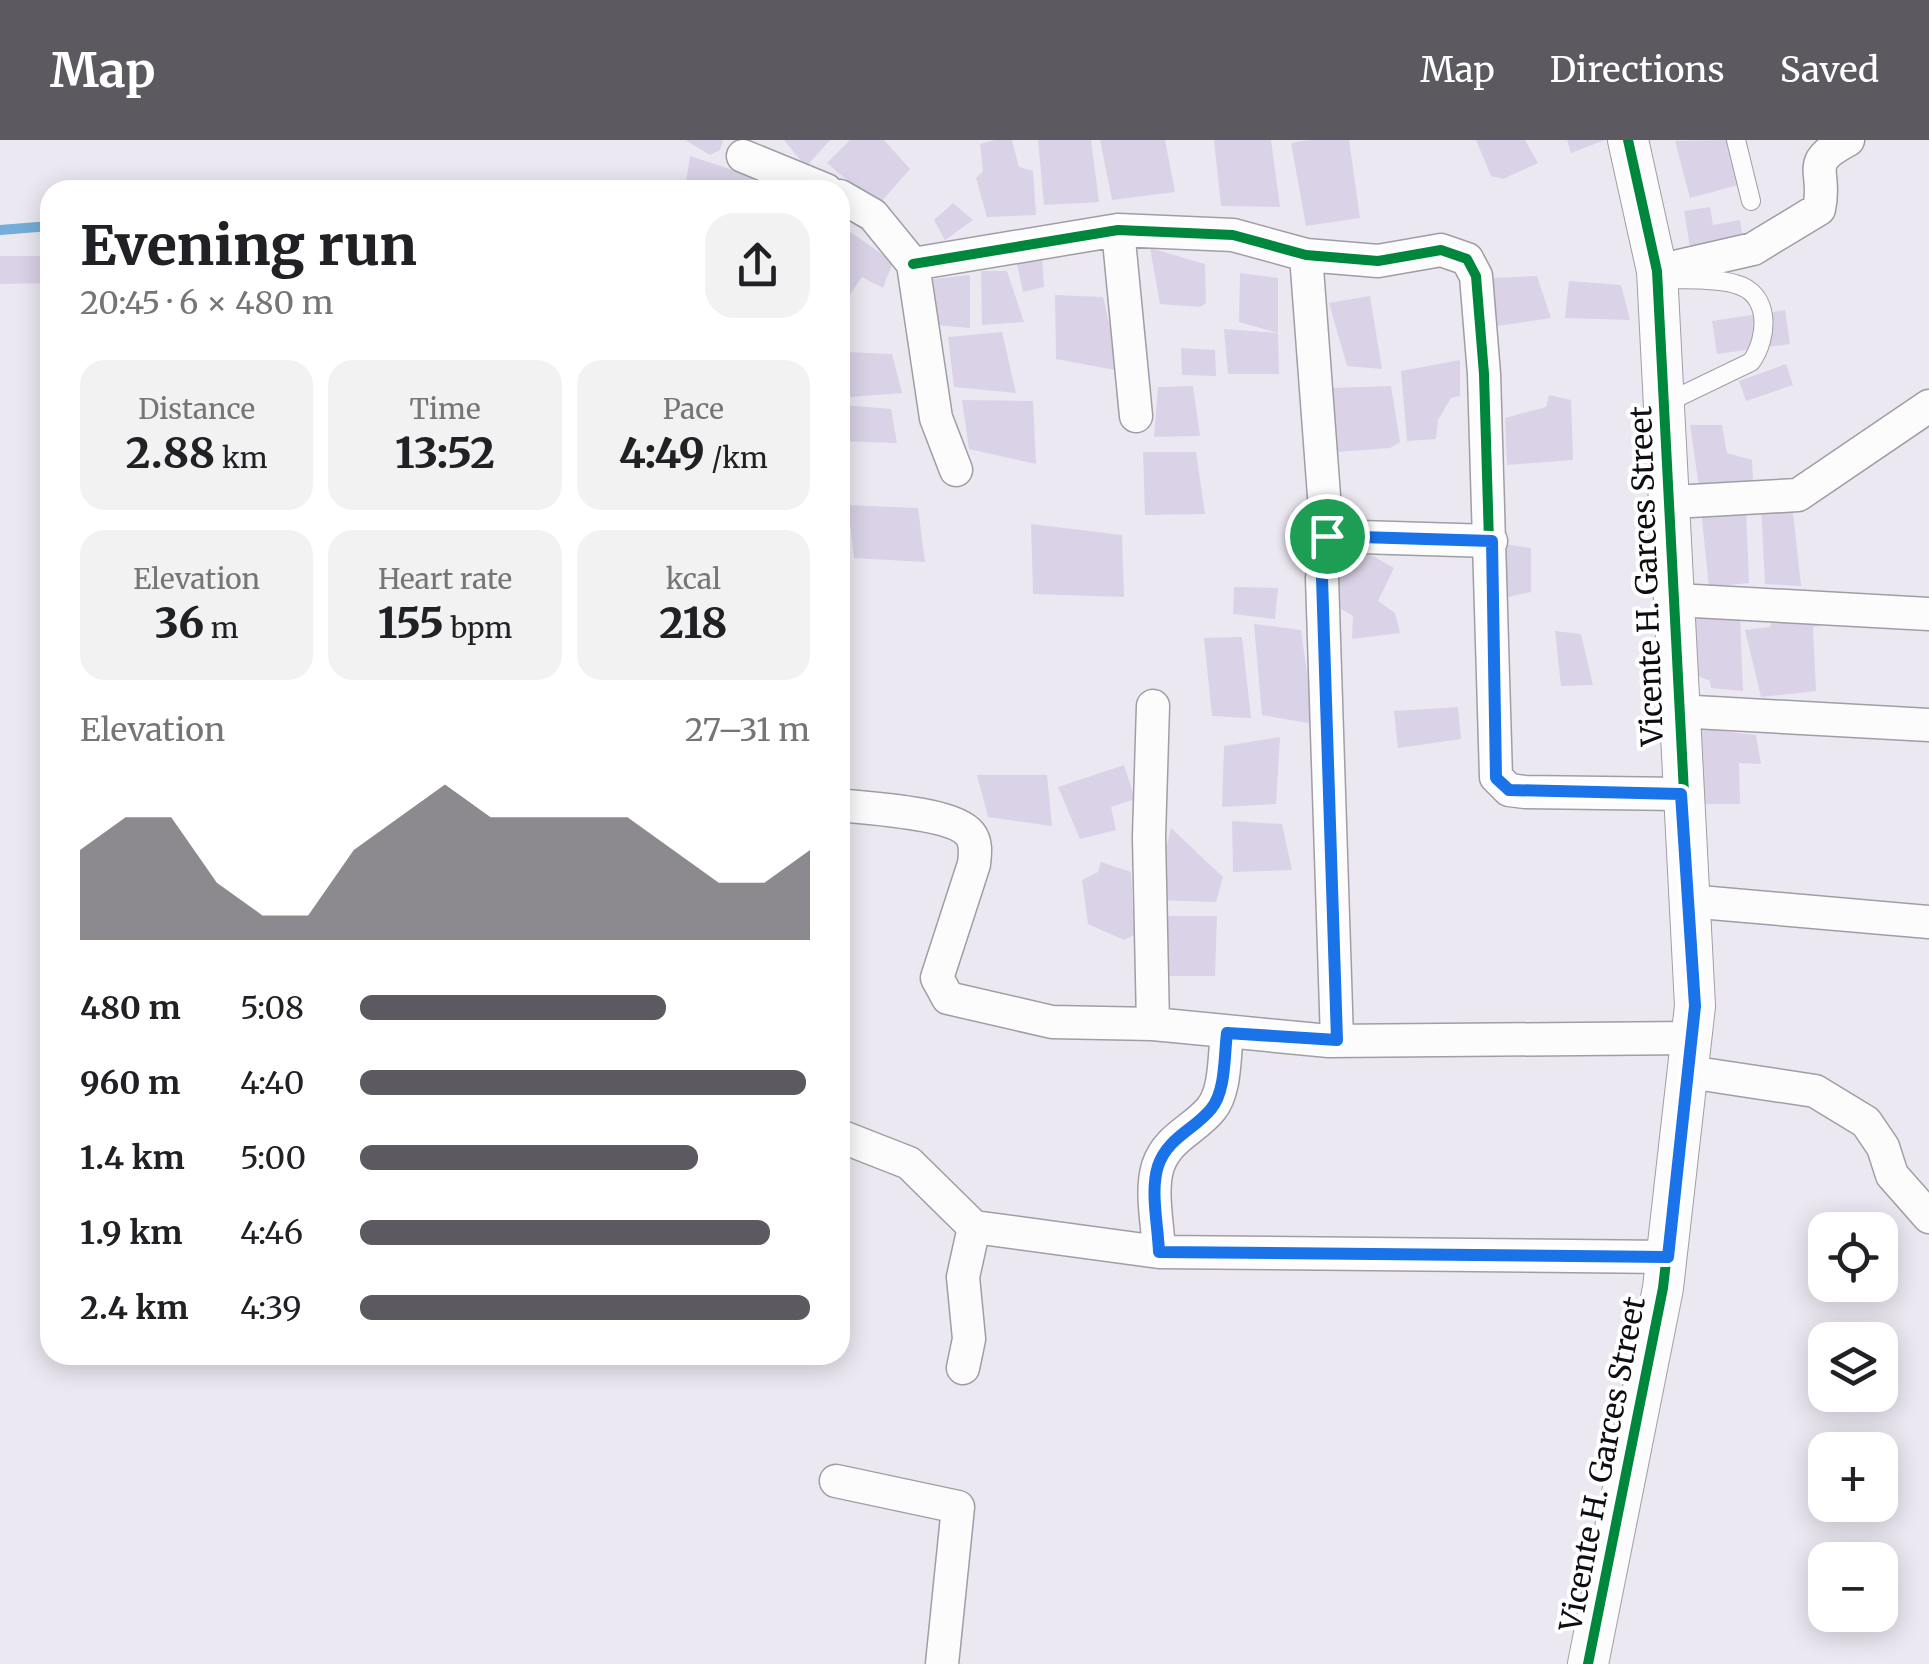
<!DOCTYPE html>
<meta charset="utf-8">
<style>
:root{--surface:#fff;--page:#f2f2f2;--text:#202124;--muted:#757577;--accent:#5c5a60}
body{margin:0;font-family:Merriweather,serif;background:var(--page);color:var(--text);height:100vh;display:flex;flex-direction:column;font-size:38px;white-space:nowrap}
*{box-sizing:border-box;margin:0}
p{font-size:32px;color:var(--muted)}
.icon{flex:none;width:55px;height:55px;fill:none;stroke:currentColor;stroke-width:2;stroke-linecap:round;stroke-linejoin:round}
.map{position:relative;flex:1;overflow:hidden}
.sheet{position:absolute;left:40px;top:40px;width:810px;height:1185px;display:flex;flex-direction:column;background:var(--surface);border-radius:30px;box-shadow:0 5px 25px #0003}
.sheet>*{flex:none}
.controls{position:absolute;left:1808px;top:1072px;display:grid;gap:20px}
.controls a{display:grid;place-items:center;width:90px;height:90px;border-radius:20px;background:var(--surface);box-shadow:0 5px 25px #0003;font-size:50px}
.pin{position:absolute;display:grid;place-items:center;width:85px;height:85px;color:#fff;margin:-42px;border:5px solid #fff;border-radius:50%;box-shadow:0 2px 10px #0007}
.round{display:grid;place-items:center;flex:none;width:105px;height:105px;border-radius:30px;background:var(--page)}
.head{display:flex;align-items:center;justify-content:space-between;height:170px;padding:0 40px}
h1{font-size:55px;font-weight:800;line-height:75px}
.figures{display:grid;grid-template-columns:repeat(3,1fr);gap:15px;height:170px;padding:10px 40px}
.figures div{display:grid;align-content:center;border-radius:25px;background:var(--page);text-align:center}
.figures b{font-size:42px;font-weight:800}
.figures small{font-size:28px;font-weight:400}
.figures p{font-size:28px}
.chart{height:280px;padding:20px 40px}
.chart p{display:flex;justify-content:space-between}
.chart svg{width:100%;height:180px;margin-top:10px;fill:var(--accent);opacity:.7}
ul{padding:0 40px;list-style:none;font-size:32px}
li{display:grid;grid-template-columns:160px 120px 1fr;align-items:center;height:75px}
li i{height:25px;border-radius:12px;background:var(--accent)}
header{display:flex;align-items:center;gap:60px;box-sizing:border-box;height:140px;padding:0 50px;background:var(--accent);color:#fff}
header strong{font-size:48px}
nav{display:flex;gap:55px;margin-inline-start:auto;font-size:35px}
.map>svg:first-child{display:block}
</style>
<header>
<strong>Map</strong>
<nav><a>Map</a><a>Directions</a><a>Saved</a></nav>
</header>
<div class="map">
<svg width="1929" height="1524" viewBox="0 0 1929 1524">
<rect width="100%" height="100%" fill="#ece8f2"/>
<g fill="none" stroke-linecap="round" stroke-linejoin="round">
<path stroke="#74add9" stroke-width="10" d="M 0,90 L 50,86"/>
</g>
<path fill="#dad2e6" d="M 685,0 L 723,0 L 720,10 L 710,15 Z
M 784,0 L 830,0 L 806,27 Z
M 850,0 L 884,0 L 910,29 L 875,69 L 870,59 L 827,23 Z
M 995,0 L 1012,0 L 1019,27 L 1033,31 L 1036,75 L 987,77 L 976,38 L 983,31 L 980,4 Z
M 1038,0 L 1091,0 L 1099,62 L 1044,65 Z
M 1100,0 L 1165,0 L 1175,52 L 1112,60 Z
M 1214,0 L 1271,0 L 1280,67 L 1221,66 Z
M 1309,0 L 1349,0 L 1360,78 L 1306,86 L 1291,3 Z
M 1476,0 L 1525,0 L 1538,23 L 1503,39 L 1491,36 Z
M 1567,0 L 1605,0 L 1571,13 Z
M 1731,0 L 1742,44 L 1690,58 L 1675,1 Z
M 690,16 L 754,37 L 753,50 L 700,50 L 686,43 Z
M 953,63 L 973,80 L 945,100 L 934,80 Z
M 1710,67 L 1713,85 L 1740,80 L 1745,109 L 1692,118 L 1684,71 Z
M 842,86 L 893,122 L 883,148 L 862,137 L 842,166 Z
M 1150,108 L 1205,124 L 1206,163 L 1200,167 L 1160,164 Z
M 0,116 L 50,116 L 50,143 L 0,144 Z
M 1042,117 L 1044,147 L 1023,152 L 1016,119 Z
M 981,131 L 1007,131 L 1024,182 L 982,185 Z
M 1240,133 L 1278,138 L 1278,193 L 1239,182 Z
M 970,135 L 970,188 L 936,185 L 933,139 Z
M 1537,136 L 1551,178 L 1491,187 L 1493,138 Z
M 1569,141 L 1621,145 L 1630,180 L 1565,178 Z
M 1055,155 L 1103,157 L 1118,223 L 1115,230 L 1056,219 Z
M 1370,156 L 1382,229 L 1347,226 L 1329,163 Z
M 1785,170 L 1790,204 L 1717,214 L 1712,181 Z
M 1224,189 L 1278,193 L 1279,234 L 1228,234 Z
M 1002,192 L 1016,253 L 954,247 L 948,197 Z
M 1181,208 L 1215,210 L 1216,236 L 1182,235 Z
M 847,212 L 892,214 L 902,253 L 849,257 Z
M 1460,220 L 1460,256 L 1451,258 L 1438,280 L 1436,299 L 1407,301 L 1401,231 Z
M 1786,224 L 1793,245 L 1746,261 L 1739,241 Z
M 1193,246 L 1200,296 L 1154,297 L 1158,247 Z
M 1391,246 L 1400,302 L 1390,308 L 1337,312 L 1329,248 Z
M 1549,255 L 1571,260 L 1573,320 L 1507,325 L 1505,278 L 1546,267 Z
M 962,260 L 1033,261 L 1036,324 L 969,309 Z
M 843,265 L 891,269 L 897,303 L 840,301 Z
M 1690,285 L 1722,285 L 1727,313 L 1752,320 L 1753,342 L 1699,347 Z
M 1143,312 L 1196,312 L 1205,374 L 1145,375 Z
M 1792,363 L 1801,446 L 1765,444 L 1761,365 Z
M 848,365 L 918,368 L 925,422 L 854,418 Z
M 1746,369 L 1749,443 L 1709,447 L 1701,370 Z
M 1031,384 L 1122,395 L 1124,457 L 1033,454 Z
M 1504,404 L 1531,408 L 1531,452 L 1508,457 Z
M 1342,410 L 1373,416 L 1394,428 L 1378,461 L 1395,473 L 1400,493 L 1352,499 L 1353,476 L 1328,461 Z
M 1234,447 L 1278,448 L 1275,479 L 1233,474 Z
M 1691,471 L 1740,475 L 1743,551 L 1711,548 L 1710,541 L 1696,535 Z
M 1776,471 L 1825,476 L 1822,485 L 1813,487 L 1816,551 L 1761,557 L 1745,490 L 1770,487 Z
M 1254,484 L 1301,490 L 1314,584 L 1262,575 Z
M 1555,491 L 1581,494 L 1593,545 L 1561,546 Z
M 1242,497 L 1251,578 L 1212,576 L 1204,498 Z
M 1458,567 L 1461,599 L 1398,608 L 1394,571 Z
M 1687,587 L 1756,595 L 1761,624 L 1739,623 L 1740,664 L 1696,664 Z
M 1280,597 L 1276,664 L 1222,667 L 1224,606 Z
M 1124,625 L 1135,659 L 1111,667 L 1116,690 L 1080,699 L 1058,647 Z
M 977,635 L 1047,635 L 1052,686 L 988,677 Z
M 1232,681 L 1282,684 L 1292,730 L 1233,732 Z
M 1171,688 L 1223,737 L 1216,762 L 1153,760 Z
M 1101,722 L 1131,732 L 1134,795 L 1124,800 L 1088,784 L 1082,740 L 1098,732 Z
M 1167,776 L 1217,776 L 1215,836 L 1168,836 Z"/>
<g fill="none" stroke-linecap="round" stroke-linejoin="round">
<g stroke="#a09da4" stroke-width="20">
<path id="service" d="M 1736,0 L 1751,61
M 1665,139 C 1687,140 1714,138 1735,144 C 1772,153 1768,199 1751,222 L 1666,263"/>
</g>
<g stroke="#a09da4" stroke-width="35">
<path id="minor" d="M 743,16 L 826,50
M 840,56 L 873,75 L 913,124 L 936,278 L 956,330
M 1118,90 L 1136,276
M 1306,115 L 1327,396 L 1322,438 L 1337,900
M 913,124 L 1118,90 L 1233,95 L 1306,115 L 1378,121 L 1441,110 L 1467,119 L 1476,136 L 1484,234 L 1496,637 L 1509,650 L 1525,652 L 1681,654
M 1657,131 L 1753,109 L 1819,69 C 1828,30 1802,24 1848,0
M 1673,362 L 1798,355 L 1929,266
M 1327,396 L 1491,401
M 1676,460 L 1929,474
M 1677,571 L 1929,585
M 840,665 C 869,669 953,672 970,694 C 977,703 975,714 974,724 L 937,838 L 948,858 L 1052,882 L 1153,884 L 1329,901 L 1692,898
M 1688,761 L 1929,782
M 1153,884 L 1149,697 L 1153,566
M 1689,932 L 1815,951 L 1866,982 L 1883,1007 L 1892,1035 L 1929,1077
M 840,996 L 909,1023 L 974,1087 L 1159,1112 C 1158,1085 1150,1051 1158,1026 C 1168,997 1194,990 1211,969 C 1226,951 1224,916 1227,893
M 1159,1112 L 1668,1117
M 963,1228 L 969,1199 L 963,1137 L 974,1087
M 836,1341 L 958,1367 L 942,1524"/>
</g>
<g stroke="#a09da4" stroke-width="42">
<path id="tertiary" d="M 1588,1524 L 1663,1148 L 1695,866 L 1657,131 L 1628,0"/>
</g>
<use href="#service" stroke="#fcfcfd" stroke-width="18"/>
<use href="#minor" stroke="#fcfcfd" stroke-width="32"/>
<use href="#tertiary" stroke="#fcfcfd" stroke-width="40"/>
<g stroke="#fff" stroke-width="16">
<path id="cycleway" d="M 913,124 L 1118,90 L 1233,95 L 1306,115 L 1378,121 L 1441,110 L 1467,119 L 1476,136 L 1484,234 L 1496,637 L 1509,650 L 1525,652 L 1681,654
M 1588,1524 L 1663,1148 L 1695,866 L 1657,131 L 1628,0"/>
</g>
<use href="#cycleway" stroke="#00873e" stroke-width="10"/>
</g>
<g fill="none" stroke-linecap="round" stroke-linejoin="round">
<g stroke="#fff" stroke-width="20">
<path id="route" d="M 1327,396 L 1492,401 L 1496,638 L 1509,650 L 1681,654 L 1695,866 L 1668,1117 L 1159,1112 C 1158,1085 1150,1051 1158,1026 C 1168,997 1194,990 1211,969 C 1226,951 1224,916 1227,893 L 1337,900 L 1322,438 Z"/>
</g>
<use href="#route" stroke="#1a73e8" stroke-width="12"/>
</g>
<g text-anchor="middle" stroke-width="8" stroke-linejoin="round" paint-order="stroke">
<g font-size="30" fill="#0f0d12" stroke="#fff">
<text transform="translate(1647 436) rotate(-92)" y="10">Vicente H. Garces Street</text>
<text transform="translate(1603 1324) rotate(-79)" y="10">Vicente H. Garces Street</text>
</g>
</g>
</svg>
<div class="controls">
<a><svg class="icon" aria-label="locate" viewBox="0 0 24 24"><circle cx="12" cy="12" r="6"/><path d="M12 2v4M12 18v4M2 12h4M18 12h4"/></svg></a>
<a><svg class="icon" aria-label="layers" viewBox="0 0 24 24"><path d="M12 4l9 5-9 5-9-5zM3 14l9 5 9-5"/></svg></a>
<a>+</a>
<a>−</a>
</div>
<div class="pin" style="left:1327px;top:396px;background:#1e9e55"><svg class="icon" aria-label="arrive" viewBox="0 0 24 24"><path d="M6 21V4h12l-3 4 3 4H6"/></svg></div>
<section class="sheet">
<div class="head"><div><h1>Evening run</h1><p>20:45 · 6 × 480 m</p></div><a class="round"><svg class="icon" aria-label="share" viewBox="0 0 24 24"><path d="M12 15V3M7 8l5-5 5 5M5 13v7h14v-7"/></svg></a></div>
<div class="figures">
<div><p>Distance</p><b>2.88<small> km</small></b></div>
<div><p>Time</p><b>13:52</b></div>
<div><p>Pace</p><b>4:49<small> /km</small></b></div>
</div>
<div class="figures">
<div><p>Elevation</p><b>36<small> m</small></b></div>
<div><p>Heart rate</p><b>155<small> bpm</small></b></div>
<div><p>kcal</p><b>218</b></div>
</div>
<div class="chart"><p><span>Elevation</span>27–31 m</p>
<svg viewBox="0 0 160 44" preserveAspectRatio="none"><path d="M0 44V22L10 14L20 14L30 30L40 38L50 38L60 22L70 14L80 6L90 14L100 14L110 14L120 14L130 22L140 30L150 30L160 22V44z"/></svg>
</div>
<ul>
<li><b>480 m</b>5:08<i style="width:68%"></i></li>
<li><b>960 m</b>4:40<i style="width:99%"></i></li>
<li><b>1.4 km</b>5:00<i style="width:75%"></i></li>
<li><b>1.9 km</b>4:46<i style="width:91%"></i></li>
<li><b>2.4 km</b>4:39<i style="width:100%"></i></li>
</ul>
</section>
</div>
